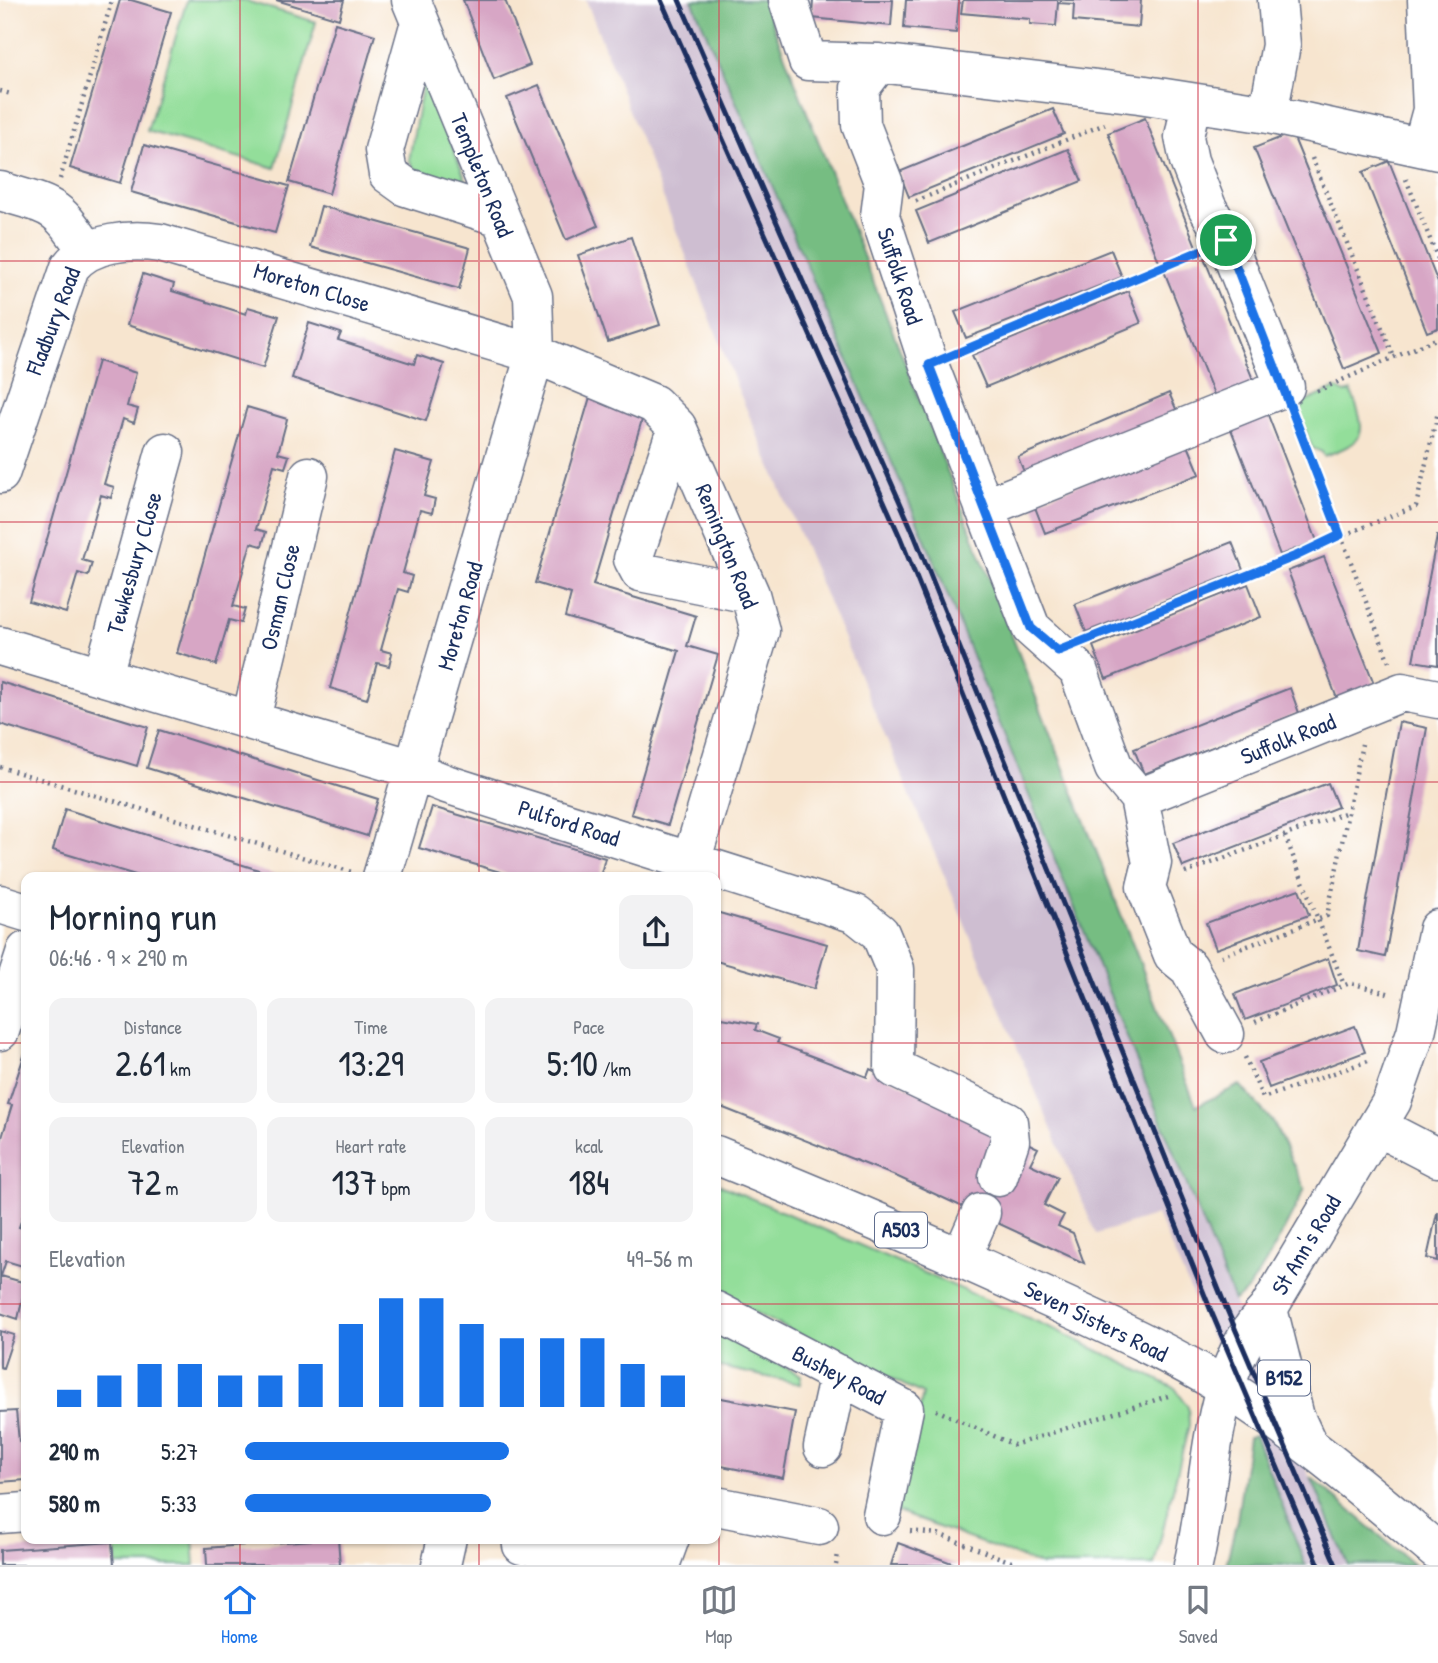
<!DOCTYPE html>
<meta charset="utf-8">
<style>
:root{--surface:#fff;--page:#f2f2f3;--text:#1f2937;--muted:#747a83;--line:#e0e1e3;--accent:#1a73e8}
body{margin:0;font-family:"Patrick Hand",sans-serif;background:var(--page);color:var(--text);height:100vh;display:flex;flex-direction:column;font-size:26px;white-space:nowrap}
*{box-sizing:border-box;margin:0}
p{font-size:23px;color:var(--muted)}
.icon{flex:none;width:38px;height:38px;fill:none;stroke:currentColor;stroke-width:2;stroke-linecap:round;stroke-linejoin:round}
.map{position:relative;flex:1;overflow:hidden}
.drawer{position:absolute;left:21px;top:872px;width:700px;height:672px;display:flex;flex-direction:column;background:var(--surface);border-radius:14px;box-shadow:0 2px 5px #0004}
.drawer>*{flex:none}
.pin{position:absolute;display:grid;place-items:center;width:60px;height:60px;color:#fff;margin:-30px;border:4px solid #fff;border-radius:50%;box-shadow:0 2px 7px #0007}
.round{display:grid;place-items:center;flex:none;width:74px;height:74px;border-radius:14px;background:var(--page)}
.headline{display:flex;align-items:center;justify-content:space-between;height:119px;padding:0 28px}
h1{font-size:38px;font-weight:600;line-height:52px}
.figures{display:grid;grid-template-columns:repeat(3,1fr);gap:10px;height:119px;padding:7px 28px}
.figures div{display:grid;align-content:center;border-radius:14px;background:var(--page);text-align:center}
.figures b{font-size:35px;font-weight:600}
.figures small{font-size:19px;font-weight:400}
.figures p{font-size:19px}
.chart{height:196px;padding:14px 28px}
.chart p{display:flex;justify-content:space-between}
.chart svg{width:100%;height:126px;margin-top:7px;stroke:var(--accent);stroke-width:6}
ul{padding:0 28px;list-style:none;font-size:23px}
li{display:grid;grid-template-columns:112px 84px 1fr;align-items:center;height:52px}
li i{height:18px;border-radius:9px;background:var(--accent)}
.dock{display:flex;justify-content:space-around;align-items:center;height:98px;border-top:2px solid var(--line);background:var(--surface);font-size:19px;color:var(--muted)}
.dock a{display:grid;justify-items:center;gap:4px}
.dock .current{color:var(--accent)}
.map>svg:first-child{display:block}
</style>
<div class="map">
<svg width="1438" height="1565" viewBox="0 0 1438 1565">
<rect width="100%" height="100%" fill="#fff"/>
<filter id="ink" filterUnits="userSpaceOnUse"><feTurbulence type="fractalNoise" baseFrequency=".0143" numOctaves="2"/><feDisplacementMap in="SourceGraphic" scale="14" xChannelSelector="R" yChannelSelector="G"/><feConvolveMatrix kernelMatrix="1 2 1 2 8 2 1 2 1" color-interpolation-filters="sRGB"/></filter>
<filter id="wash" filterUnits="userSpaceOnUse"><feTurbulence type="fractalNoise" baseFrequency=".00686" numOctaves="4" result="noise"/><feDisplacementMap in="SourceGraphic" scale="28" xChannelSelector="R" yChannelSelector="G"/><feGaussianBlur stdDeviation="1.57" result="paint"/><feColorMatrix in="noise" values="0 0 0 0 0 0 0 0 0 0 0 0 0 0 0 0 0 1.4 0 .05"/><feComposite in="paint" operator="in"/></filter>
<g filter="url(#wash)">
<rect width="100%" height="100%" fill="#f7e5cf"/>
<path fill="#cebed1" d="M 586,0 L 763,0 L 1197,1107 L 1197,1205 L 1234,1301 L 1348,1565 L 1306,1565 L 1255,1435 L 1157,1215 L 1096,1234 L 738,389 Z"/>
<path fill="#93de9a" stroke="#57867c" stroke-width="2" d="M 187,0 L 243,0 L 316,22 L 275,168 L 147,131 Z
M 424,77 L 472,195 L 414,168 L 409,160 Z
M 1336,388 L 1345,393 L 1351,391 C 1367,433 1368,441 1324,456 L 1322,452 L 1312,448 L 1300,416 L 1301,404 Z
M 716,1183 L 1056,1330 L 1175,1388 L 1188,1407 L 1189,1425 L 1154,1565 L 1041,1565 L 895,1511 L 923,1394 L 716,1294 Z
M 716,1332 L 801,1375 L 800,1384 L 716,1366 Z
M 115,1538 L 193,1538 L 195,1565 L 117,1565 Z"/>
<path fill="#76bd82" stroke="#487670" stroke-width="2" d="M 692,0 L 763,0 L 1196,1106 L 1240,1085 L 1273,1122 L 1305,1189 C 1292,1213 1256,1291 1234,1301 L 925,539 Z
M 1255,1435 L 1305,1564 L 1306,1565 L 1226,1565 L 1237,1520 L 1249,1437 Z
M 1311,1477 L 1414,1565 L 1348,1565 Z"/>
<g id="blocks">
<path fill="#d7a6c5" d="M 120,0 L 131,0 L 171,12 L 120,183 L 70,168 Z
M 276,0 L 344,0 L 339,19 Z
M 463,0 L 505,0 L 530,65 L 494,80 Z
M 813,0 L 893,0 L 891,26 L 812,18 Z
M 906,0 L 959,0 L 956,33 L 904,28 Z
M 963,0 L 1141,0 L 1139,27 L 1073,21 L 1074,4 L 1058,3 L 1056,26 L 1030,24 L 1030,19 L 961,13 Z
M 335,23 L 375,35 L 329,194 L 289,182 Z
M 539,85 L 598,226 L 566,240 L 507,98 Z
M 1053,109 L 1064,134 L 909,197 L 899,172 Z
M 1145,118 L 1197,249 L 1160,264 L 1108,133 Z
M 1292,133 L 1382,353 L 1344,369 L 1254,148 Z
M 144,145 L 289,186 L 275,233 L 131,192 Z
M 1068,149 L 1082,181 L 929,243 L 916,211 Z
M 1389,161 L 1438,283 L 1438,328 L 1427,332 L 1363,172 Z
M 321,206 L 470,248 L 459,289 L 310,247 Z
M 631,237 L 660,325 L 608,342 L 578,255 Z
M 1111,250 L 1122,277 L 966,338 L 955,312 Z
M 1203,255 L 1258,392 L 1219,407 L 1164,271 Z
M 143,274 L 174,284 L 172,291 L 246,314 L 248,307 L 279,316 L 263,368 L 127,325 Z
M 1128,291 L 1141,323 L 986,387 L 972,355 Z
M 309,323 L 341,333 L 338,340 L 414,364 L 417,355 L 444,364 L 426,421 L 292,378 Z
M 98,361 L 136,373 L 127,406 L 138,409 L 134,423 L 123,419 L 104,484 L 114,487 L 111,498 L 101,495 L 82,560 L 92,563 L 88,576 L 78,573 L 66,613 L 29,602 Z
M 1169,393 L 1180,418 L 1028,482 L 1018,457 Z
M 590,397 L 644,413 L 593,585 L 696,616 L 687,646 L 718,655 L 668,825 L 631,814 L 679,651 L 565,617 L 571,594 L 535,583 Z
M 247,407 L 287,419 L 278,453 L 289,456 L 285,468 L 274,465 L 256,529 L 266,532 L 262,546 L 251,543 L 233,606 L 245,609 L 241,623 L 229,620 L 216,665 L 177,653 Z
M 1266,410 L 1317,541 L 1280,555 L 1229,424 Z
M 1187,443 L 1200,474 L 1045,533 L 1033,502 Z
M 395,451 L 434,462 L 424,496 L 435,499 L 432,513 L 420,510 L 403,573 L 412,576 L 408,592 L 398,589 L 381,650 L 392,653 L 389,666 L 377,663 L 367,699 L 330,688 Z
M 1437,536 L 1438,536 L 1438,665 L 1413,661 Z
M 1232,542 L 1243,570 L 1086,632 L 1075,604 Z
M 1324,557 L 1375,686 L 1338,701 L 1288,571 Z
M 1248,584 L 1261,617 L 1106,679 L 1093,646 Z
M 0,682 L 148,727 L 137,766 L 0,724 Z
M 1290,688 L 1299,713 L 1144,774 L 1134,749 Z
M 1399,722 L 1427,728 L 1385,957 L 1358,951 Z
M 159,730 L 378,799 L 367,836 L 147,768 Z
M 1328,783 L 1338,807 L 1183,867 L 1173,843 Z
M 432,807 L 605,858 L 600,877 L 517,877 L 419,848 Z
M 65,809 L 278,876 L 277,877 L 142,877 L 53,850 Z
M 1299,889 L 1309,915 L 1216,949 L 1206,923 Z
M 716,912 L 827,944 L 814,989 L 716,961 Z
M 1328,958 L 1337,985 L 1245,1020 L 1235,994 Z
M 716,1017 L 757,1024 L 755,1030 L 779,1039 L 777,1043 L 867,1077 L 870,1069 L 1038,1148 L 1030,1164 L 1058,1177 L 1044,1205 L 1064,1215 L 1058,1226 L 1073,1233 L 1084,1263 L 898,1177 L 716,1105 Z
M 1355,1026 L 1365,1052 L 1269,1088 L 1259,1062 Z
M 26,1050 L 26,1213 L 24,1213 L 19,1227 L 26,1229 L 26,1267 L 6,1261 L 1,1276 L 26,1283 L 18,1319 L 0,1313 L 0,1144 L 12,1105 L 8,1104 Z
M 1437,1213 L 1438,1213 L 1438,1261 L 1427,1258 Z
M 0,1331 L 14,1335 L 3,1368 L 0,1367 Z
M 716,1397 L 795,1412 L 783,1478 L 716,1465 Z
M 16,1411 L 19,1441 L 26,1440 L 26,1480 L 0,1482 L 0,1412 Z
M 338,1538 L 340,1565 L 207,1565 L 206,1548 Z
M 112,1542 L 114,1565 L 0,1565 L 0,1550 Z
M 898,1543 L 957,1565 L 891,1565 Z"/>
</g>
</g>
<g filter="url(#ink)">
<use href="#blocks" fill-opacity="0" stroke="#686f86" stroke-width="2"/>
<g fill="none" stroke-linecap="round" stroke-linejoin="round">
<g stroke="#686f86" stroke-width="41">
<path id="minor" d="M 788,0 L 808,61 L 879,63
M 420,22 L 384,150 L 388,174 L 406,187 L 497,216
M 1268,114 L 1281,45 L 1277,0
M 1422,147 L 1432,110 L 1427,0
M 0,191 C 53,207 56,203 87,251
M 677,427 L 633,559 L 640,572 L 750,594
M 0,474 L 70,267 C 90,241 131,239 160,243 L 535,354 L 654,404 L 677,427 L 750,594 L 760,631 L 691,862
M 984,508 L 1285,387 L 1226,240 L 1207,207 L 1189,161 L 1184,137 L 1191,103
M 0,646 L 393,763 L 446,784 L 856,914 L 880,933 L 895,969 L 894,1068 L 1008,1122 L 1010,1141 L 998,1177
M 103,675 L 165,452
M 251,719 L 309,476
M 1139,798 L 1402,692 L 1438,699
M 382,877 L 535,354 L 533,296 L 411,0
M 0,1031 L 26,951
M 1225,1034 L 1189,968 L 1173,955 L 1146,887 L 1152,863 L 1139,798 L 1114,768 L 1078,670 L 1031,628 L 929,365 L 880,216 L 884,184 L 861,125 L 860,88 L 879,63 L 1139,94 L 1268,114 L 1438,151
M 1378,1127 L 1438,1158
M 961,1258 L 981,1213
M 716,1311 L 904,1409 L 882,1515
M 823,1447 L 839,1374
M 716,1506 L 819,1526
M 0,1514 L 26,1512
M 521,1538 L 522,1545 L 638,1561 L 641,1538
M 638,1561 L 662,1560 L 670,1538
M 441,1565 L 447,1538"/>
</g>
<g stroke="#686f86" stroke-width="41">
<path id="major" d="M 1193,1565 C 1213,1485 1207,1372 1268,1309 L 1392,1101 L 1416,1032 L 1438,929"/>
</g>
<g stroke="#686f86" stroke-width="41">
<path id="highway" d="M 0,904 L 26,912
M 716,1155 C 822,1198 927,1242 1031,1290 C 1096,1320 1164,1349 1225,1387 C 1301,1435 1369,1494 1438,1552
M 1268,1309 L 1295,1417 L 1308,1445"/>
</g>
<path stroke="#686f86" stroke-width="4.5" stroke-dasharray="2 5" stroke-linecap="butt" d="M 0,91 L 11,94
M 1312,158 L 1394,357
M 60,179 L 112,0
M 1406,179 L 1438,259
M 916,201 L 1105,124
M 959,352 L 1196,253
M 1317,391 L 1438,338
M 1296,418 L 1389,662
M 1091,637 L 1416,506 L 1438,412
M 0,767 L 352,872
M 1285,836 L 1344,985
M 1185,873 L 1347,812
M 1221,956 L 1327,916 L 1362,744
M 1255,1022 L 1350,983 L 1391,994
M 1245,1057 L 1263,1098 L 1368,1061
M 936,1410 L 1014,1445 L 1168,1396
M 910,1531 L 938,1534 L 1019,1565
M 836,1565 L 838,1554"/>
<use href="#minor" stroke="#fff" stroke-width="38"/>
<use href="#major" stroke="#fff" stroke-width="38"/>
<use href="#highway" stroke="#fff" stroke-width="38"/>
<path stroke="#1b2f5e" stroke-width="5" d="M 661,0 L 900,537 L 1211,1311 L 1319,1565
M 679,0 L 913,532 L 1225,1305 L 1336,1565"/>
</g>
</g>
<g fill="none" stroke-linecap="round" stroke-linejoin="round" filter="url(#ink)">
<g stroke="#fff" stroke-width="14">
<path id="route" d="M 1226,240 L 1340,535 L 1296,556 L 1058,651 L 1031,628 L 929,365 Z"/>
</g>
<use href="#route" stroke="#1a73e8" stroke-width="9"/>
</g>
<path fill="none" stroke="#d1495b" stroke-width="2" stroke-opacity="0.55" d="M 240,0 L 240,877M 479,0 L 479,877M 719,0 L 719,1565M 959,0 L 959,1565M 1198,0 L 1198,1565M 0,261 L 1438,261M 0,522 L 1438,522M 0,782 L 1438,782M 0,1043 L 26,1043M 716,1043 L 1438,1043M 0,1304 L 26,1304M 716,1304 L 1438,1304M 240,1538 L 240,1565M 479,1538 L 479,1565"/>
<g text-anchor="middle" stroke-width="5" stroke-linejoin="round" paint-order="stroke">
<g fill="#fff" stroke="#5f6d8e" stroke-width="2">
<rect x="875" y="1212.5" width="52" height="35" rx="5"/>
<rect x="1258" y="1360.5" width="52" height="35" rx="5"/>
</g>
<g font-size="21" font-weight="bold" fill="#1b2f5e">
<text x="901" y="1237">A503</text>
<text x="1284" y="1385">B152</text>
</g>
<g font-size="23" fill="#1b2f5e" stroke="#fff">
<text transform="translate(482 175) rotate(68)" y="8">Templeton Road</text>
<text transform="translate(900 276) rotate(72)" y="8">Suffolk Road</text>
<text transform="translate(312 287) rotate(17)" y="8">Moreton Close</text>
<text transform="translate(53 321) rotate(-69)" y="8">Fladbury Road</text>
<text transform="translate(727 546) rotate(68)" y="8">Remington Road</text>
<text transform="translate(134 563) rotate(-74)" y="8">Tewkesbury Close</text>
<text transform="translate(280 597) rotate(-77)" y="8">Osman Close</text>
<text transform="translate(460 616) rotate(-74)" y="8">Moreton Road</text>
<text transform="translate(1288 739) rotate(-22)" y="8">Suffolk Road</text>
<text transform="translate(569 823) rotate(18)" y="8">Pulford Road</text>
<text transform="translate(1306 1245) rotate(-59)" y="8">St Ann's Road</text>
<text transform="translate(1096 1321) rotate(26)" y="8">Seven Sisters Road</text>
<text transform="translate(839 1375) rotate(28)" y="8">Bushey Road</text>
</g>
</g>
</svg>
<div class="pin" style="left:1226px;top:240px;background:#1e9e55"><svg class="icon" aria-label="arrive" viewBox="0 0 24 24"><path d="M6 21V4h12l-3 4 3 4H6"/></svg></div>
<section class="drawer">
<div class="headline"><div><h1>Morning run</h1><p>06:46 · 9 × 290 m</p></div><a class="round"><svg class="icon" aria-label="share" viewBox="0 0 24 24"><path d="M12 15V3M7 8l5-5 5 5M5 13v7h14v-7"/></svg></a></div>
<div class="figures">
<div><p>Distance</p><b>2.61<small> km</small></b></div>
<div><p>Time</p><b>13:29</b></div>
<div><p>Pace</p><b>5:10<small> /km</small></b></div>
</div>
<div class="figures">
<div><p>Elevation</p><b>72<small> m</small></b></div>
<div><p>Heart rate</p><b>137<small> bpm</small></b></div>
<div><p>kcal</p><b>184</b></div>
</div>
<div class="chart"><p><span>Elevation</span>49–56 m</p>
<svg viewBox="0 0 160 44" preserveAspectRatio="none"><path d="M5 44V38M15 44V33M25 44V29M35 44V29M45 44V33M55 44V33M65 44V29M75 44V15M85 44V6M95 44V6M105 44V15M115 44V20M125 44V20M135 44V20M145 44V29M155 44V33"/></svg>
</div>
<ul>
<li><b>290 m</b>5:27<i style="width:59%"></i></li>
<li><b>580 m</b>5:33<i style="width:55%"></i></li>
</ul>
</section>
</div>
<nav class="dock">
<a class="current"><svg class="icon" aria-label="home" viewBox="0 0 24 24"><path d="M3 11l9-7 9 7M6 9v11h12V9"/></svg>Home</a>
<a><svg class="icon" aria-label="map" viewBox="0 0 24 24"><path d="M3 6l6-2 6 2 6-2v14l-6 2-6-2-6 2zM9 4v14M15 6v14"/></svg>Map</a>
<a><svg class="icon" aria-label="saved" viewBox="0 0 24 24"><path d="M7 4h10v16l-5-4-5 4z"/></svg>Saved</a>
</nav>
